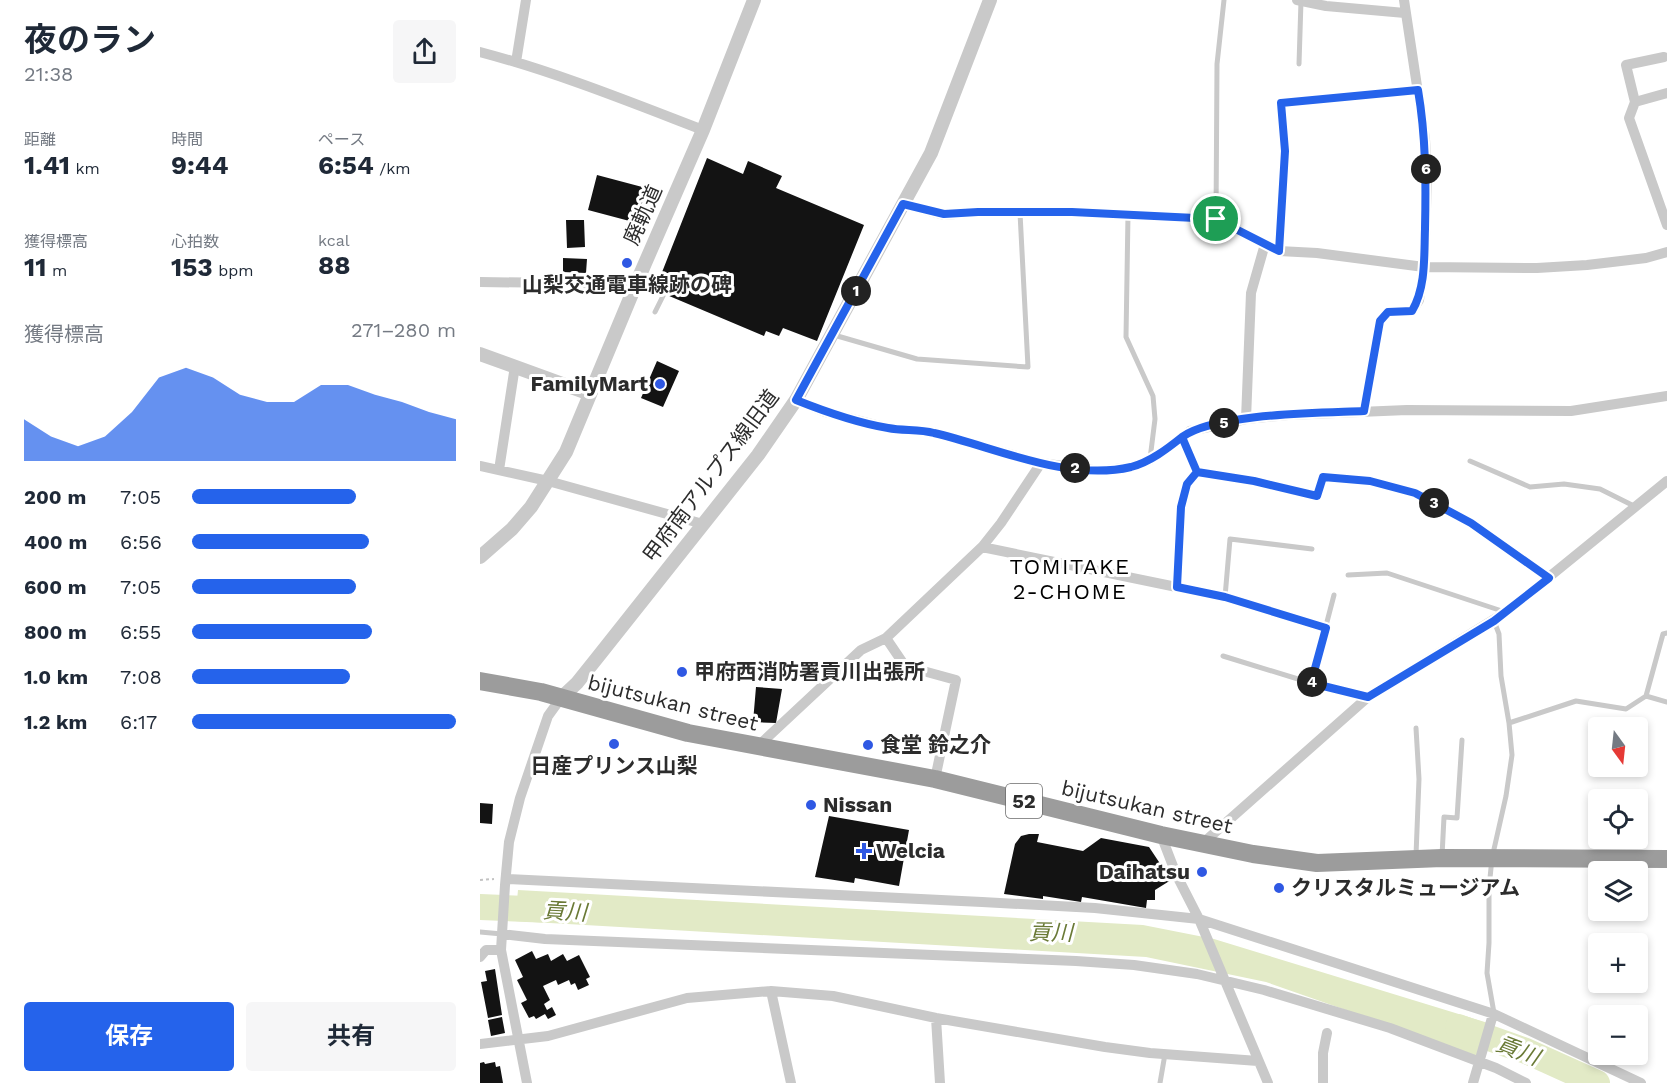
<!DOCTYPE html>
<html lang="ja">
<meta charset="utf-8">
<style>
:root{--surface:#fff;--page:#f6f6f7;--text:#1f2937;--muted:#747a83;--accent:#2563eb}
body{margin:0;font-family:"Work Sans","Noto Sans JP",sans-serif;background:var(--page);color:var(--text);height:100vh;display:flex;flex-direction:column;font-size:22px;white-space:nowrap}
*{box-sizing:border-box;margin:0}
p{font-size:20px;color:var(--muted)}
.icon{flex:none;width:33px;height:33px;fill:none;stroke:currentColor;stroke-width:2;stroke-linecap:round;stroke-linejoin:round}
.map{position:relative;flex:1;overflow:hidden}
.drawer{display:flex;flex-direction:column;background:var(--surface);width:480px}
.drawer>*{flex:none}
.needle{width:39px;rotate:165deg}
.controls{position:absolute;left:1108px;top:717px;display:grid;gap:12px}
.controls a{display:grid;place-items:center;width:60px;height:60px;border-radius:6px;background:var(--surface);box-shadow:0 3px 9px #0003;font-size:30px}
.pin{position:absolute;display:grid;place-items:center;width:51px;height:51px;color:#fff;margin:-26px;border:3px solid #fff;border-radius:50%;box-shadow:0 2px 6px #0007}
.km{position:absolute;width:30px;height:30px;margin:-15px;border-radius:50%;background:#222;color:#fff;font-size:16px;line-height:30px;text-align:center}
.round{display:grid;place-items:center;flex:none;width:63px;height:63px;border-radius:6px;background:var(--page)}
.overview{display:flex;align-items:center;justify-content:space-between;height:102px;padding:0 24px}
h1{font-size:33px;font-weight:700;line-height:45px}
.figures{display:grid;grid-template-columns:repeat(3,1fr);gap:9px;height:102px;padding:6px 24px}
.figures div{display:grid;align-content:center}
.figures b{font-size:26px;font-weight:700}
.figures small{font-size:16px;font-weight:400}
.figures p{font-size:16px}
.chart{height:168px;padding:12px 24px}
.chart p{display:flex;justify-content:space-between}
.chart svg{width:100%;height:108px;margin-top:6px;fill:var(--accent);opacity:.7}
.button{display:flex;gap:12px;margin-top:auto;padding:12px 24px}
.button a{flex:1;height:69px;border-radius:6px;background:var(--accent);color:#fff;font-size:24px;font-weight:700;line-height:69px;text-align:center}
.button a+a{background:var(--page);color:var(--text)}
ul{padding:0 24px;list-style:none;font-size:20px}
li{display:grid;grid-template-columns:96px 72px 1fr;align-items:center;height:45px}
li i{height:15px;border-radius:8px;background:var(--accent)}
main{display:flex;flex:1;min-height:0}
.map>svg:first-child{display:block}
</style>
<main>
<section class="drawer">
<div class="overview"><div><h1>夜のラン</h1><p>21:38</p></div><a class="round"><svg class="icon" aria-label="share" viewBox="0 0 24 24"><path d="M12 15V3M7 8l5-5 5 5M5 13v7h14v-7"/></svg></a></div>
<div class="figures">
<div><p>距離</p><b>1.41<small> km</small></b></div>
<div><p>時間</p><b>9:44</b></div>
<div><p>ペース</p><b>6:54<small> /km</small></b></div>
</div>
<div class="figures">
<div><p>獲得標高</p><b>11<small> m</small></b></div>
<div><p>心拍数</p><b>153<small> bpm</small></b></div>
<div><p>kcal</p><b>88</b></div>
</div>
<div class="chart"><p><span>獲得標高</span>271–280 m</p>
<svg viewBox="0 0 160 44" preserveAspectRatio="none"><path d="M0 44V27L10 34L20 38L30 34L40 24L50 10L60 6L70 10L80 17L90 20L100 20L110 13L120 13L130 17L140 20L150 24L160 27V44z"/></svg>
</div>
<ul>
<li><b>200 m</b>7:05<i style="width:62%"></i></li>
<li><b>400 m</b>6:56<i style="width:67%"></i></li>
<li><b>600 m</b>7:05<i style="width:62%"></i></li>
<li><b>800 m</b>6:55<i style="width:68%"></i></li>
<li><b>1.0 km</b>7:08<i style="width:60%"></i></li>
<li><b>1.2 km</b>6:17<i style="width:100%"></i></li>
</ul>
<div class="button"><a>保存</a><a>共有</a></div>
</section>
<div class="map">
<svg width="1187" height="1083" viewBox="0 0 1187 1083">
<rect width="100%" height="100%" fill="#fff"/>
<path fill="#e2eac6" d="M 38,890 L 663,925 L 734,939 L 1008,1023 L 997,1056 L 786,982 L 666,957 L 35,921 Z"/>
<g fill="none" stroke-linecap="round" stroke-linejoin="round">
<path stroke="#e2eac6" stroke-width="26" d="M 0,907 L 71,910
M 978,1027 L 1046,1051 L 1117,1083"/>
</g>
<path fill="#131313" d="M 227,158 L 263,174 L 268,161 L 302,176 L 296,188 L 384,225 L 337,341 L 303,328 L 299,336 L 286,331 L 284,336 L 175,290 Z
M 117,175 L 166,188 L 157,223 L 108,210 Z
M 86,220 L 104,220 L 105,247 L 87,248 Z
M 83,258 L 107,259 L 106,273 L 83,272 Z
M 177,361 L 199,371 L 183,407 L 161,398 Z
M 276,687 L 302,689 L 296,723 L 273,722 Z
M 0,803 L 13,804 L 12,824 L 0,823 Z
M 349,816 L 429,830 L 419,886 L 375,878 L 374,883 L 335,877 Z
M 549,834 L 559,834 L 557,842 L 603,851 L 621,838 L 669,847 L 691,880 L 675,890 L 675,900 L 667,900 L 666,908 L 602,897 L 601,902 L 563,896 L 563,899 L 524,894 L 535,844 L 541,836 Z
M 52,951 L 56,959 L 68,954 L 71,961 L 83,954 L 87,961 L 99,955 L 110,977 L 106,979 L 109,985 L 98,990 L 95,983 L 91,985 L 89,980 L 78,985 L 76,980 L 63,986 L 70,1000 L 64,1004 L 67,1010 L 72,1007 L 76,1015 L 68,1019 L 65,1014 L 56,1019 L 54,1016 L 49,1018 L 41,1003 L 47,1000 L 37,980 L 43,977 L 35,960 Z
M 15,969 L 22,1015 L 8,1018 L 1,982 L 7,981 L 5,971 Z
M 22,1017 L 25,1033 L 11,1036 L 8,1020 Z
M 4,1062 L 5,1064 L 15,1062 L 16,1067 L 20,1066 L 23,1083 L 0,1083 L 0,1063 Z"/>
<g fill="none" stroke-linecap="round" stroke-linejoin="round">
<path stroke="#c3c3c3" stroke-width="2" stroke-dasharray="3 3" stroke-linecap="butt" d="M 0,880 L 14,879"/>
<path stroke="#c9c9c9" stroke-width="5" d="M 819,64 L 821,1
M 648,215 L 646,337 L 673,396 L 675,419 L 670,459
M 736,219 L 737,64 L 744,0
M 799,250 L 805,151 L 801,103 L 937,90
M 175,312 L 184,294
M 354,335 L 437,359 L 548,367 L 540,213
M 702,437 L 717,472 L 774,481 L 837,496 L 843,477 L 890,481 L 935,493 L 991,523 L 1067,577
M 990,461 L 1050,487 L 1084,484 L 1120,489 L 1154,506
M 832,549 L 750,539 L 745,597 L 846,628
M 868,575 L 907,573 L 1025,612
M 697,586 L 701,507 L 707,484 L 717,472
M 743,656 L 831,683 L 886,697
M 831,683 L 854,595
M 1166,696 L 1187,702
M 1029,723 L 1096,701 L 1146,709 L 1166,696 L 1183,634 L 1187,633
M 936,728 L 939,779 L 936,855
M 962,856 L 964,817 L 977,818 L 982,740
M 0,932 L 22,934
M 1014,1013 L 1007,973 L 1009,943 L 1009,888 L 1012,858 L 1026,796 L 1032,755 L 1029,723 L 1021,676 L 1019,634 L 1014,621
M 680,1083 L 685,1054"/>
<path stroke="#c9c9c9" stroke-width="10" d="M 817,0 L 846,6 L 925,13
M 0,52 C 76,72 150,102 223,130
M 1184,57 L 1146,65 L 1155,102 L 1149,118 L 1187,225
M 36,62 L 46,0
M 1155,102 L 1187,93
M 423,204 L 464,215 L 498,212 L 592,212 L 736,219 L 799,251 L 837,253 L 944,267 L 1057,268 L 1107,265 L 1166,258 L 1187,252
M 0,282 L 156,284
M 316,400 L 345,412 L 408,428 L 452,432 L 561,463 L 620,471 L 651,467 L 670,460 L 710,431 L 766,419 L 808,415 L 927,410 L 1091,411 L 1187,396
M 884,411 L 900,321 L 908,312 L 932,311 L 939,300 L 944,267 L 947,180 L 945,139 L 924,0
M 766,419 L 771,293 L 785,244
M 0,466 L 68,481 L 223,524
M 19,470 L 35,366
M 502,547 L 745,597
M 406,638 L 425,666 L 476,680 L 455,779
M 277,747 L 381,650 L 406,638 L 502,547 L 521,523 L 561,463
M 681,835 L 696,874 L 719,919 L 788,1083
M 723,843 L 888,697 L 1026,612 L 1187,481
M 26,879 L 502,902 L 615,908 L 719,919 L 1014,1014 L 1161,1083
M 22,934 L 65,939 L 596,961 L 654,965 L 717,974 L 784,990 L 910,1028 L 1016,1068 L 1046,1083
M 0,957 L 6,950 L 21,950
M 291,991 L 311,1083
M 456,1018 L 460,1083
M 0,1044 L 68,1036 L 207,998 L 291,991 L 353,996 L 456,1018 L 625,1047 L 670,1053 L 778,1061
M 47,1083 L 21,950 L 25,885 L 29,842 L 40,798 L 68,716 L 81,698
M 843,1083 L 843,1053 L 847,1033
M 993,1083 L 1012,1018"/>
<path stroke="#c9c9c9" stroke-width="14" d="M 0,354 L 110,394
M 0,557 L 32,529 L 51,507 L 86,452 L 156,284 L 223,130 L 274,0
M 81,698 L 97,683 L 117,658 L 278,455 L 316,400 L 451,153 L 510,0"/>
<path stroke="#9c9c9c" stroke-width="18" d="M 0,681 L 61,692 L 208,733 L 455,779 L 681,835 L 773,854 L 837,863 L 962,858 L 1187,859"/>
</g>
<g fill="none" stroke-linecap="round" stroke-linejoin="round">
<g stroke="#fff" stroke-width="12">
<path id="route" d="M 736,219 L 592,212 L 498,212 L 464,214 L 423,204 L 316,400 C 346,412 377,423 408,428 C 423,431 439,429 454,433 C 515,447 587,482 651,467 C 670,462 687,449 702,437 L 717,472 L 774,481 L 837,496 L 843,477 L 890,481 L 935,493 L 991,523 L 1069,578 L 1014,621 L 888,697 L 831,683 L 846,628 L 745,597 L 697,587 L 701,507 L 707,484 L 717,472 L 702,437 C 735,413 841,413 884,411 L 900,321 L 908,312 L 932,311 C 946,287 944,257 945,229 C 946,182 946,137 938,90 L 801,103 L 805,151 L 799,251 L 736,219"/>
</g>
<use href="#route" stroke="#2563eb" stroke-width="8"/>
</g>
<g fill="#2f58e3" stroke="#fff" stroke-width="2">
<circle cx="147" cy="263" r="6"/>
<circle cx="180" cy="384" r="6"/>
<circle cx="202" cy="672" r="6"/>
<circle cx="134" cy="744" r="6"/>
<circle cx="388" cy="745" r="6"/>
<circle cx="331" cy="805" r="6"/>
<path d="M381 842h6v6h6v6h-6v6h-6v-6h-6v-6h6z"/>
<circle cx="722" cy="872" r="6"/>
<circle cx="799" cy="888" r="6"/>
</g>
<g text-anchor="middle" stroke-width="6" stroke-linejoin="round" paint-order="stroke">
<rect fill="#fff" stroke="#6b6b6b" stroke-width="1.5" x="526" y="784" width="36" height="34" rx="4.5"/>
<g font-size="20" font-weight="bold" fill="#2c2c2c">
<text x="544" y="808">52</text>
</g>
<g font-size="21" fill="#2c2c2c" stroke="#fff">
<text transform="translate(163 215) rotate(-66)" y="7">廃軌道</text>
<text transform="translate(231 476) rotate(-53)" y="7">甲府南アルプス線旧道</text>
<text transform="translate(193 703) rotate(14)" y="7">bijutsukan street</text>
<text transform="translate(667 807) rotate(13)" y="7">bijutsukan street</text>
</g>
<g font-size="21" font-weight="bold" fill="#2c2c2c" stroke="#fff" text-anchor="start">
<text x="147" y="292" text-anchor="middle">山梨交通電車線跡の碑</text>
<text x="168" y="391" text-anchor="end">FamilyMart</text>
<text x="214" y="679">甲府西消防署貢川出張所</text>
<text x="400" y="752">食堂 鈴之介</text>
<text x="134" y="773" text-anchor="middle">日産プリンス山梨</text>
<text x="343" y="812">Nissan</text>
<text x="396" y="858">Welcia</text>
<text x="710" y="879" text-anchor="end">Daihatsu</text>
<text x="811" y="895">クリスタルミュージアム</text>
</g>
<g font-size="22" letter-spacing="1.5" fill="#000" stroke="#fff">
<text x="590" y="574">TOMITAKE<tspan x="590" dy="25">2-CHOME</tspan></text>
</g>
<g font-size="22" font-style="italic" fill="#6a7a36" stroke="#fff">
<text transform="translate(85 911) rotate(3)" y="8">貢川</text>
<text transform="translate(571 932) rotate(1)" y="8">貢川</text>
<text transform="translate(1038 1050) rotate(21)" y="8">貢川</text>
</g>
</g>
</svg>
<div class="controls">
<a><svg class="needle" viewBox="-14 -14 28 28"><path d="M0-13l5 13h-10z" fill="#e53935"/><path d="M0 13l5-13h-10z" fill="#747a83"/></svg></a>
<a><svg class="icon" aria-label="locate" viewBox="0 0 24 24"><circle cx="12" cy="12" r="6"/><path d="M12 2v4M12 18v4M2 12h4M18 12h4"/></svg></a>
<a><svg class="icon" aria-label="layers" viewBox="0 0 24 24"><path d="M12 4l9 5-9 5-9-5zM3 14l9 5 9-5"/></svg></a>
<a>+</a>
<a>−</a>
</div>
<div class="pin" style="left:736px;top:219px;background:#1e9e55"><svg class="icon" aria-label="arrive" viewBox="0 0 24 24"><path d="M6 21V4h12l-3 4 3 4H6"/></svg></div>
<b class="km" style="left:376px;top:291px">1</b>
<b class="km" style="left:595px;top:468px">2</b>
<b class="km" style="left:954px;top:503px">3</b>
<b class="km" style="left:832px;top:682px">4</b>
<b class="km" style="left:744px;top:423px">5</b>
<b class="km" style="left:946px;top:169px">6</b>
</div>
</main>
